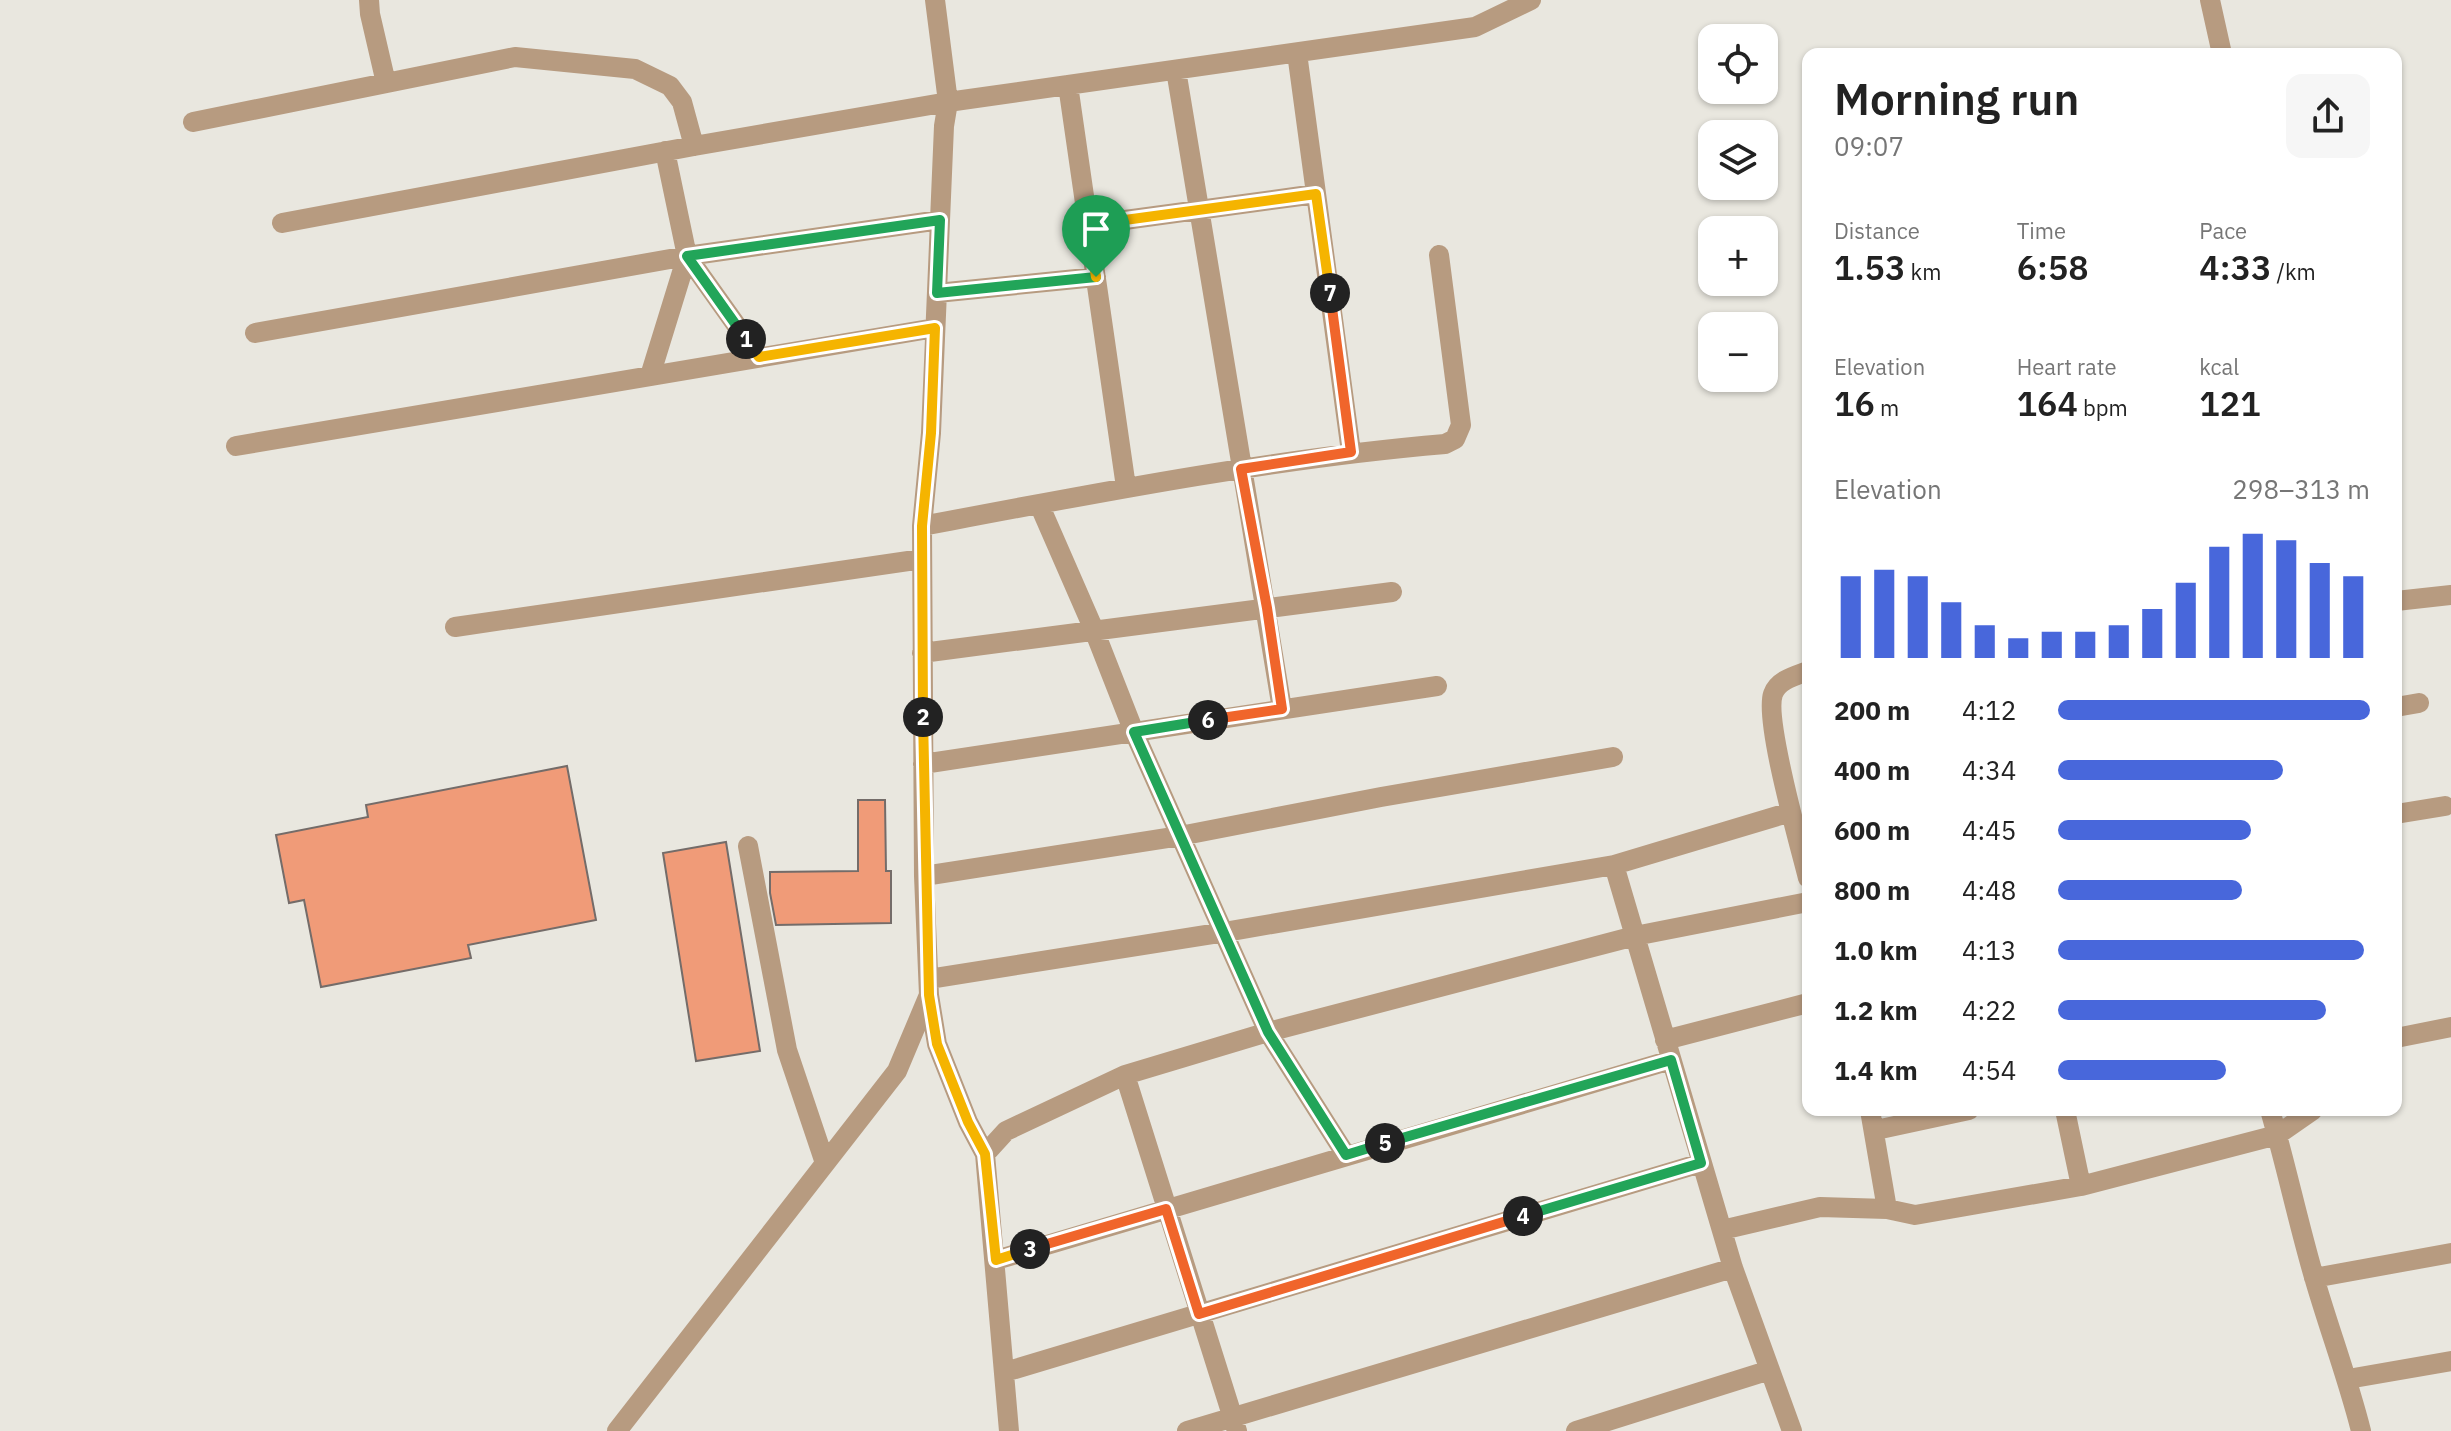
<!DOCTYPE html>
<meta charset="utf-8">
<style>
:root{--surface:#fff;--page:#f6f6f6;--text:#222;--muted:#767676;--accent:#4867db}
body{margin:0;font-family:"IBM Plex Sans",sans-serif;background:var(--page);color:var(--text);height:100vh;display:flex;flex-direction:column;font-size:30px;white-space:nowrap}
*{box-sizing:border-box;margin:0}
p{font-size:26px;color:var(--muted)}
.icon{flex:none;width:44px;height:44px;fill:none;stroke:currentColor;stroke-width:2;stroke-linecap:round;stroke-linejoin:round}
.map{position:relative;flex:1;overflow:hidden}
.details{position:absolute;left:1802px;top:48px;width:600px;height:1068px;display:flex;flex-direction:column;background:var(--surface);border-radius:16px;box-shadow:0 2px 6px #0004}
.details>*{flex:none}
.fabs{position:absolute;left:1698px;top:24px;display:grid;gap:16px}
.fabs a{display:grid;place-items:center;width:80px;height:80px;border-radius:16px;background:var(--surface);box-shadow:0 2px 6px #0004;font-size:40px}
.pin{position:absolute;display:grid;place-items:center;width:68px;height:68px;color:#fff;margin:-82px -34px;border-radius:50% 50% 50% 0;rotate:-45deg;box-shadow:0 0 8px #0007}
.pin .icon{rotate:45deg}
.km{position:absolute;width:40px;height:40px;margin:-20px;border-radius:50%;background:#222;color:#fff;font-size:22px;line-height:40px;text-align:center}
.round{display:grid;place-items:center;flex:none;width:84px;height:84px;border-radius:16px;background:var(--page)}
.summary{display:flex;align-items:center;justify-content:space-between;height:136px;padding:0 32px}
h1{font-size:44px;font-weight:600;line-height:60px}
.metrics{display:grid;grid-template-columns:repeat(3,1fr);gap:12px;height:136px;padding:8px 32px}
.metrics div{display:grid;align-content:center}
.metrics b{font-size:34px;font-weight:600}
.metrics small{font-size:22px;font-weight:400}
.metrics p{font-size:22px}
.chart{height:224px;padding:16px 32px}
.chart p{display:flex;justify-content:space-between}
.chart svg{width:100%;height:144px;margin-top:8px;stroke:var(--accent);stroke-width:6}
ul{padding:0 32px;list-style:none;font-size:26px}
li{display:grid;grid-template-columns:128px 96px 1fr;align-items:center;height:60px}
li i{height:20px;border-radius:10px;background:var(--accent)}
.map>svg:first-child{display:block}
</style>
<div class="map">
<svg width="2451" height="1431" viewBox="0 0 2451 1431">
<rect width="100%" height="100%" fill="#e9e7df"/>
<path fill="#f09b78" stroke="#746c69" stroke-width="2" d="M 567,766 L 596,920 L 468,945 L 471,958 L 321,987 L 304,900 L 289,903 L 276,835 L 368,817 L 366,805 Z
M 858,800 L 885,800 L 886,871 L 891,871 L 891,923 L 776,925 L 770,893 L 770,872 L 858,871 Z
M 726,842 L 760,1051 L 696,1061 L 663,853 Z"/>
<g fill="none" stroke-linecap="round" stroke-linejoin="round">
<path stroke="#b79b80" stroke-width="20" d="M 369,0 L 370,14 L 386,83
M 2210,0 L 2222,54
M 1297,53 L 1351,452
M 1176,70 L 1282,709
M 1068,85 L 1126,487
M 193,122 L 515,57 L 635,69 L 670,86 L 682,102 L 694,146
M 282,223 L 694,146 L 948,102 L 935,0
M 1088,225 L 1316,194
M 687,256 L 759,357
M 937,293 L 1096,277
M 255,333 L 687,256 L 940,220
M 650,376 L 687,256 L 665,151
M 236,446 L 935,328
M 1039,504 L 1094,630 L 1134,732 L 1268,1032 L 1346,1155
M 922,526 C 1096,493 1269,459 1445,444 L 1455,439 L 1461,425 L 1439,255
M 2396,601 L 2451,595
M 455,627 L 922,559
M 922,653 L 1392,592
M 1808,671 C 1795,676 1778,680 1773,694 C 1764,720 1800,846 1808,878
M 2396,707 L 2419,703
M 923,764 L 1437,686
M 2396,814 L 2445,806
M 748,846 L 787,1050 L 825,1163
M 1614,865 L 1733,1268 L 1792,1431
M 924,876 L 1180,836 L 1381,797 L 1613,757
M 929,979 L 1225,932 L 1614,865 L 1791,812
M 2396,1038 L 2451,1027
M 1665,1040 L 1808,1003
M 1125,1075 L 1237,1431
M 1870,1110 L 1887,1209
M 2065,1110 L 2081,1186
M 2270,1110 C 2286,1165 2298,1222 2314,1277 C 2329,1329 2348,1379 2361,1431
M 1876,1130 L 1969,1110
M 985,1154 L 968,1122 L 937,1044 L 929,995 L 924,876 L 922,526 L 931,433 L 944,126 L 948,102 L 1475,27 L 1531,0
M 1722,1230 L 1820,1207 L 1887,1209 L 1915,1215 L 2081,1186 L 2277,1135 L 2313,1110
M 996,1260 L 1671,1060
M 2314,1278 L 2451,1253
M 1005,1372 L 1701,1163
M 2348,1379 L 2451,1361
M 617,1431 L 897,1071 L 929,995
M 1009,1431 L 985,1154 L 1006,1131 L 1125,1075 L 1268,1032 L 1635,936 L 1808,902
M 1187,1431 L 1733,1268
M 1576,1431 L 1770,1370"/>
</g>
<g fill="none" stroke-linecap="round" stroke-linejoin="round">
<g stroke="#fff" stroke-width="16">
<path id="split-1" d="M 746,339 L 687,256 L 940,220 L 937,293 L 1096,277"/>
</g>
<g stroke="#fff" stroke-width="16">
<path id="split-2" d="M 746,339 L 759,357 L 935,328 L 931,433 L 922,526 L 923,717"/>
</g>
<g stroke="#fff" stroke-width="16">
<path id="split-3" d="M 923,717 L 929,995 L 937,1044 L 968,1122 L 985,1154 L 996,1260 L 1030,1249"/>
</g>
<g stroke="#fff" stroke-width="16">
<path id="split-4" d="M 1030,1249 L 1166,1209 L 1199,1314 L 1523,1216"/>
</g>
<g stroke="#fff" stroke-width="16">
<path id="split-5" d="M 1385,1143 L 1671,1060 L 1701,1163 L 1523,1216"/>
</g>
<g stroke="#fff" stroke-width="16">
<path id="split-6" d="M 1208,720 L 1134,732 L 1268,1032 L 1346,1155 L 1385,1143"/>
</g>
<g stroke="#fff" stroke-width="16">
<path id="split-7" d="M 1208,720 L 1282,709 L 1267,608 L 1241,469 L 1351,452 L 1330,293"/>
</g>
<g stroke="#fff" stroke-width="16">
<path id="split-8" d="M 1096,277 L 1088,225 L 1316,194 L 1330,293"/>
</g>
<use href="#split-1" stroke="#22a559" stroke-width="10"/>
<use href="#split-2" stroke="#f5b400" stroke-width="10"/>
<use href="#split-3" stroke="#f5b400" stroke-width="10"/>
<use href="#split-4" stroke="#f0652b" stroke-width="10"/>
<use href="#split-5" stroke="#22a559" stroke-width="10"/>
<use href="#split-6" stroke="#22a559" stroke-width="10"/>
<use href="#split-7" stroke="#f0652b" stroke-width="10"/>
<use href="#split-8" stroke="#f5b400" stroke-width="10"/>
</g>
</svg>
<div class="fabs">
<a><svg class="icon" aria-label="locate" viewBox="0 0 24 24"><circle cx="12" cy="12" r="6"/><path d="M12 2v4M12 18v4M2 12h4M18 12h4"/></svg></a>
<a><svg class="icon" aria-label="layers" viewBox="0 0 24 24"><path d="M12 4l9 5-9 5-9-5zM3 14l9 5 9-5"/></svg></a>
<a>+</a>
<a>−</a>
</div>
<div class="pin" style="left:1096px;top:277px;background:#1e9e55"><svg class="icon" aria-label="arrive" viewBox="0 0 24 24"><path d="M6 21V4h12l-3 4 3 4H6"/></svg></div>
<b class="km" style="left:746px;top:339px">1</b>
<b class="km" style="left:923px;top:717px">2</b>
<b class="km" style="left:1030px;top:1249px">3</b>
<b class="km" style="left:1523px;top:1216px">4</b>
<b class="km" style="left:1385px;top:1143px">5</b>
<b class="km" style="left:1208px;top:720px">6</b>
<b class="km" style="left:1330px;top:293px">7</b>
<section class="details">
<div class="summary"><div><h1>Morning run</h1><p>09:07</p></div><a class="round"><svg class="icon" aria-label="share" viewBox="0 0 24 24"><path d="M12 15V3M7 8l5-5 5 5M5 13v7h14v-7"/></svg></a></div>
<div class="metrics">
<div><p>Distance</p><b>1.53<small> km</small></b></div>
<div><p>Time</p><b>6:58</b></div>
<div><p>Pace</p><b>4:33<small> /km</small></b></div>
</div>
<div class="metrics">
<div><p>Elevation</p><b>16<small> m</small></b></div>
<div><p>Heart rate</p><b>164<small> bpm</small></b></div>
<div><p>kcal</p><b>121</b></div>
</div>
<div class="chart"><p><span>Elevation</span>298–313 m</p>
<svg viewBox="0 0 160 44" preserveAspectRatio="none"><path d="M5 44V19M15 44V17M25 44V19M35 44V27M45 44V34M55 44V38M65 44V36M75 44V36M85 44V34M95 44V29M105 44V21M115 44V10M125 44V6M135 44V8M145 44V15M155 44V19"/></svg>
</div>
<ul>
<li><b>200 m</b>4:12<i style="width:100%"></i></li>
<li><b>400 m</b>4:34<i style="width:72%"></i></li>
<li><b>600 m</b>4:45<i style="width:62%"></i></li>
<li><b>800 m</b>4:48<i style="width:59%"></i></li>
<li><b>1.0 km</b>4:13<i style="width:98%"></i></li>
<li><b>1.2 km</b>4:22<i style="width:86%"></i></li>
<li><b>1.4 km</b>4:54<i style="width:54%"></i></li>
</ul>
</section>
</div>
